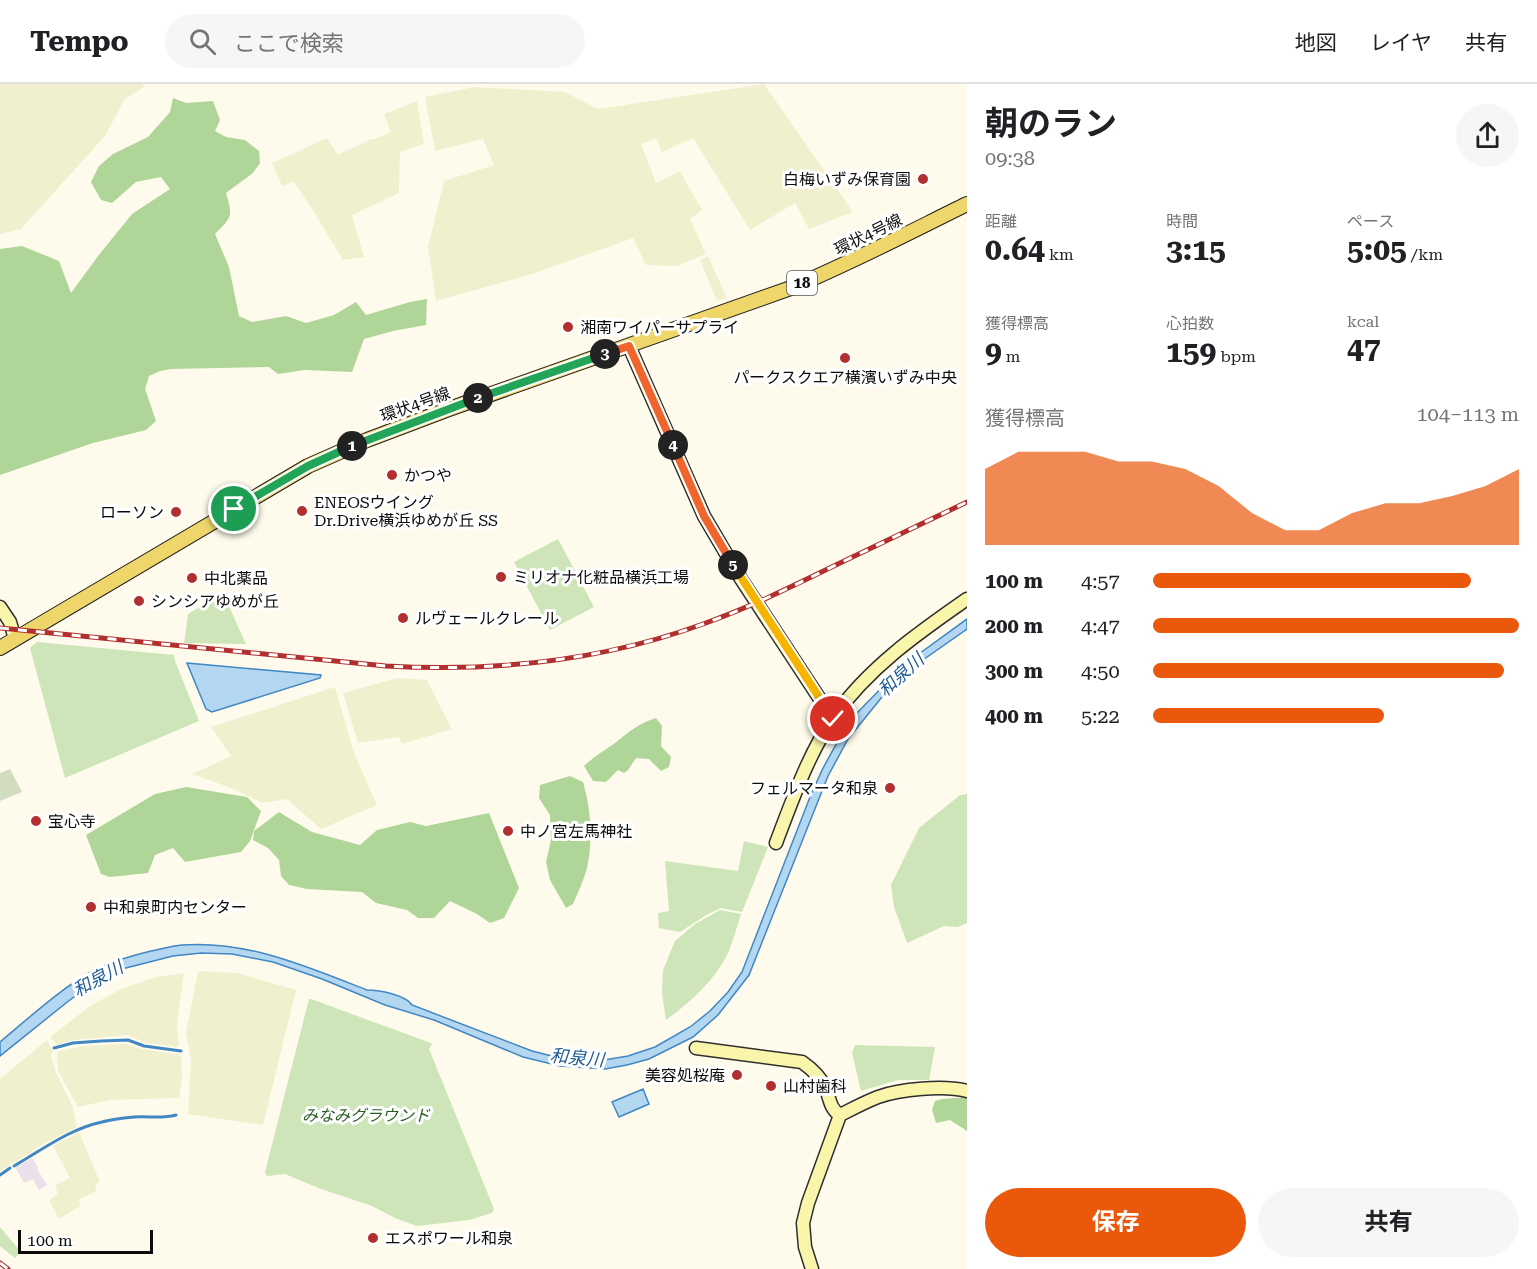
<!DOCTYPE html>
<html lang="ja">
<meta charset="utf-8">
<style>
:root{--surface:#fff;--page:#f6f6f6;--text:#202124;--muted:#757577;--line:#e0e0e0;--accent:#ea580c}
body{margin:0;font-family:"Roboto Serif","Noto Sans JP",serif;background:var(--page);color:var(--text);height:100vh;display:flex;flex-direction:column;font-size:22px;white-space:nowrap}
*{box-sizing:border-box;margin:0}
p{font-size:20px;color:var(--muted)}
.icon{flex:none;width:33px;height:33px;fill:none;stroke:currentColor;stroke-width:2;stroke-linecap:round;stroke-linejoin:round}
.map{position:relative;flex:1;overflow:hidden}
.details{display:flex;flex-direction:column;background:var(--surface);width:570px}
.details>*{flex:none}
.scale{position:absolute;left:18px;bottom:15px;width:135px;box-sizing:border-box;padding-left:6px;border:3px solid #0c0c0c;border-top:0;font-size:16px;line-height:21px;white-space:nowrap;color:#0c0c0c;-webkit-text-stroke:4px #fff;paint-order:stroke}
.pin{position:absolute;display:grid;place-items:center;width:51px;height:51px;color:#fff;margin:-26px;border:3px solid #fff;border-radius:50%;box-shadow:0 2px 6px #0007}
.km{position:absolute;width:30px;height:30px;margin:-15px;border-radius:50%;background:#222;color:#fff;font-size:16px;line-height:30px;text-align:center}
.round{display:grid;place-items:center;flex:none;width:63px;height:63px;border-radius:32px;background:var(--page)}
.headline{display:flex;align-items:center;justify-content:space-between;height:102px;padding:0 18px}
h1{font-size:33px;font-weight:700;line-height:45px}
.stats{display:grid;grid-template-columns:repeat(3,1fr);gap:9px;height:102px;padding:6px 18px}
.stats div{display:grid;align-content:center}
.stats b{font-size:30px;font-weight:700}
.stats small{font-size:16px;font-weight:400}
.stats p{font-size:16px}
.chart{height:168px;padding:12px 18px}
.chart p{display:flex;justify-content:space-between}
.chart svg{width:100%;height:108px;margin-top:6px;fill:var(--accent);opacity:.7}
.button{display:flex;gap:12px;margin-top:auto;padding:12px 18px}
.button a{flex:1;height:69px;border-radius:36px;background:var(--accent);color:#fff;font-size:24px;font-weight:700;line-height:69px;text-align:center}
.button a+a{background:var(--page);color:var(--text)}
ul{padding:0 18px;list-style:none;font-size:20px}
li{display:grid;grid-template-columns:96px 72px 1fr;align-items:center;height:45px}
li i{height:15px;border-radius:8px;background:var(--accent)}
header{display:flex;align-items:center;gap:36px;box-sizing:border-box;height:84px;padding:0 30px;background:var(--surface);border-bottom:2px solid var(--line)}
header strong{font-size:28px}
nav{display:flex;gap:33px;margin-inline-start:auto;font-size:21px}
.search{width:420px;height:54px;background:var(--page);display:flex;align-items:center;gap:15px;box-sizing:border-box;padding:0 21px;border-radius:33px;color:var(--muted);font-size:22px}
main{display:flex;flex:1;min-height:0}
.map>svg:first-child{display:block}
</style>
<header>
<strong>Tempo</strong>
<div class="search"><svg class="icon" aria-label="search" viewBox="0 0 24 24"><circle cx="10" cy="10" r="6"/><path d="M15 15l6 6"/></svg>ここで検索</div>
<nav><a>地図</a><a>レイヤ</a><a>共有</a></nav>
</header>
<main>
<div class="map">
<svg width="967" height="1185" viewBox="0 0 967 1185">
<rect width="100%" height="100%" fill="#fefbec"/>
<path fill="#eae0ea" d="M 33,1074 L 38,1084 L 37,1085 L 47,1101 L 39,1106 L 33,1095 L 24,1099 L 15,1083 Z"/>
<path fill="#f1f0ce" d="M 0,0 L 143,0 L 144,3 L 125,15 L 105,52 L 21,145 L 0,150 Z
M 764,0 L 853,128 L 809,145 L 795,119 L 750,146 L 693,54 L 662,68 L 656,54 L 641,60 L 656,99 L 680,87 L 702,126 L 690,135 L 706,170 L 677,182 L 646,181 L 633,154 L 532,190 L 436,217 L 428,163 L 444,97 L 494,81 L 483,55 L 435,67 L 425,13 L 474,3 L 565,8 L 598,25 Z
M 417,17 L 424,60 L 400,68 L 399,109 L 352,131 L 364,173 L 343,176 L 310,122 L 293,97 L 282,102 L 272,79 L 327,54 L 338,71 L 371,55 L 375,55 L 391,48 L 384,30 Z
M 708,172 L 727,214 L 717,217 L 700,176 Z
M 397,594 L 427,596 L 452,645 L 402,660 L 399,653 L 358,659 L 343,609 Z
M 335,603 L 354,669 L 377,721 L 321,745 L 287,715 L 263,719 L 231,704 L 192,690 L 231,672 L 211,643 Z
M 198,887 L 237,889 L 296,906 L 263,1041 L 188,1030 L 191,975 L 186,949 Z
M 184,889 L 177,940 L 179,963 L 147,959 L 127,951 L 73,956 L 57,961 L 50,953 L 90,922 L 121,905 L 155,893 Z
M 47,956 L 53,967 L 51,972 L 56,989 L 73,1023 L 77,1043 L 49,1057 L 0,1087 L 0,995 Z
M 126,960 L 142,965 L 181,971 L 182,992 L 179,1014 L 110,1016 L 78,1023 L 58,987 L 57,968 L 81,962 Z
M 79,1048 L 100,1098 L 95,1100 L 97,1107 L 79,1115 L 80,1122 L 59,1135 L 49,1116 L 58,1110 L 55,1101 L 70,1094 L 53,1062 Z"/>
<path fill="#cde5b8" d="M 558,455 L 594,523 L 550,546 L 514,478 Z
M 223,509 L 246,560 L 184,559 L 188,530 Z
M 37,558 L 174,571 L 175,577 L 199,637 L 65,694 L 30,564 Z
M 967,710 L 967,839 L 958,843 L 944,842 L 907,859 L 894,823 L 891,801 L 919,744 L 960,711 Z
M 744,757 L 768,763 L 742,828 L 721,824 L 708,830 L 680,848 L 659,844 L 658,829 L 669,827 L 665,777 L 738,787 Z
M 720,826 L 741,830 C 737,842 734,855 729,867 C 716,895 691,918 666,936 L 662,910 L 663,886 L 675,857 L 695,840 Z
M 309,915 L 311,915 L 431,959 L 432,960 L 429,965 L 494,1125 L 492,1129 L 469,1136 L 417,1142 L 395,1134 L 372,1122 L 321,1105 L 285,1090 L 267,1092 L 265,1088 Z
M 855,961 L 935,963 L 929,996 L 898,996 L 861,1007 L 852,969 Z
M 0,1143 L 21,1168 L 15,1174 L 0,1162 Z"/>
<path fill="#b0d599" d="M 173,14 L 186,19 L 213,17 L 220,36 L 215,47 L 226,53 L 245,56 L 259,67 L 260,79 L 253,89 L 226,109 C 233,133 232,133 215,150 L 229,183 L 239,232 L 252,238 L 286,232 L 306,239 L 334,231 L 356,218 L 366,231 L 410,218 L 427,215 L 426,241 L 393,247 L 364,255 L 352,288 L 305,286 L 278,290 L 269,283 L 171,285 L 160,287 L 149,292 L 145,305 L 156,337 L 146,346 L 93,359 L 0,391 L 0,165 L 22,162 L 59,177 L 71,209 L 98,172 L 132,130 L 170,105 L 161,93 L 136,98 L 112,119 L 101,116 L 91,98 L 99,82 L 113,70 L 148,53 L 170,28 Z
M 656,634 L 662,642 L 661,662 L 671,673 L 669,683 L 661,687 L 649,675 L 636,674 L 628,686 L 624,689 L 618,686 L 606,698 L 593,697 L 584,682 C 593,673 604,667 615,659 C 629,648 637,640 656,634 Z
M 570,692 L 583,698 C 591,725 593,756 587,784 C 584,796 578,808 573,820 L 566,824 L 550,796 L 546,778 L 551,756 L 550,731 L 539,714 L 540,701 Z
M 186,703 L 247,713 L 261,727 L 250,757 L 241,768 L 185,778 L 173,764 L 155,771 L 148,789 L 110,793 L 101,790 L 86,751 L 155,710 Z
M 279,728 L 312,748 L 360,761 L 377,746 L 410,738 L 426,742 L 489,729 L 519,804 L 504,834 L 490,839 L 477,830 L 450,817 L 434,834 L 418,834 L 407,826 L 376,819 L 362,808 L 307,805 L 289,801 L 281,792 L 279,776 L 268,764 L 253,756 L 254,747 Z
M 967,1013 L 967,1047 L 950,1036 L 936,1039 L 932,1026 L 935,1017 L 942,1015 Z"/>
<path fill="#d2ddbf" d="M 10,685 L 22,708 L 0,717 L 0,689 Z"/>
<path fill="#b4d7f1" stroke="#4087c3" stroke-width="1.5" d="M 967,535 L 967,545 L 920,578 L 903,593 L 882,613 L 848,655 L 828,692 L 749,891 L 718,931 L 693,953 L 649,975 L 627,981 L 605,985 L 560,982 L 523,973 L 434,936 L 385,921 L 322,895 L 273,878 L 232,870 L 201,869 L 173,872 L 118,886 L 93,899 L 66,919 L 0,972 L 0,958 C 30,933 60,905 94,886 C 112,877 131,872 151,867 C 161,865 172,862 182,861 C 247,856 308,883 367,906 C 379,906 406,911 412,921 L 532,967 L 556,973 L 604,976 L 628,972 L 655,963 L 690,943 L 710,927 L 728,908 L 742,888 L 810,713 L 822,686 L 839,655 L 856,630 L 894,591 L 916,572 Z
M 187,579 L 321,591 L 320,594 L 212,628 L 206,625 Z
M 643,1005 L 649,1020 L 619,1033 L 612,1018 Z"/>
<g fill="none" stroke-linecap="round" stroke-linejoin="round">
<path stroke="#4087c3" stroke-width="3" d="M 54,964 L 73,959 L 101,957 L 128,956 L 144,962 L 181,967
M 14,1082 C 42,1066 69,1045 102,1038 C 112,1035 124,1034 134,1033 C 149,1032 162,1035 176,1031
M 0,1091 L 10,1084"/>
<g stroke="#2e2e2e" stroke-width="15">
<path id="secondary" d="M 629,262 L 704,432 L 741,495 L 833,635
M 0,523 L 10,538 L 15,555
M 776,759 C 792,717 808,671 833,634 C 868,584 918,549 967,515
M 696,964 L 802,978 C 812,985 821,993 826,1005 C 830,1015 830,1025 840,1031
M 812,1185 L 805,1163 L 803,1139 L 808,1119 L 840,1031 C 852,1025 865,1018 878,1013 C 900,1005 944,1001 967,1007"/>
</g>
<g stroke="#1d1d1d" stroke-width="16">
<path id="primary" d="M 0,564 L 308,382 L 367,356 L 449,325 L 788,205 C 849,180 908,149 967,120"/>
</g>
<use href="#secondary" stroke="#f9f5ab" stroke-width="12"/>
<use href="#primary" stroke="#efd66b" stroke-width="14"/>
<g stroke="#b12f2e" stroke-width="5">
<path id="rail" d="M 0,544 L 386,582 C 492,588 602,577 703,540 C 751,523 795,501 840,479 C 882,459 925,438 967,418
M 0,1179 L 8,1185"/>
</g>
<use href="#rail" stroke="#fff" stroke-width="3" stroke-dasharray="9" stroke-linecap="butt"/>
</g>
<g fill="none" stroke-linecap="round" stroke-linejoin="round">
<g stroke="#fff" stroke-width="12">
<path id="split-1" d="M 234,425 L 308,382 L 352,362"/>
</g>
<g stroke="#fff" stroke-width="12">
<path id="split-2" d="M 352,362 L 478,314"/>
</g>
<g stroke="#fff" stroke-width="12">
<path id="split-3" d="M 478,314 L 605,270"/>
</g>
<g stroke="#fff" stroke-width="12">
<path id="split-4" d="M 605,270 L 629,262 L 673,361"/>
</g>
<g stroke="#fff" stroke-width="12">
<path id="split-5" d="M 673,361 L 704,432 L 733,481"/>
</g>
<g stroke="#fff" stroke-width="12">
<path id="split-6" d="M 733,481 L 806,593"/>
</g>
<g stroke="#fff" stroke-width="12">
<path id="split-7" d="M 806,593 L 833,635"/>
</g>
<use href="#split-1" stroke="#22a559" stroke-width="8"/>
<use href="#split-2" stroke="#22a559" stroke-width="8"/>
<use href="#split-3" stroke="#22a559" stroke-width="8"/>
<use href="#split-4" stroke="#f0652b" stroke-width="8"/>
<use href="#split-5" stroke="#f0652b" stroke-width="8"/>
<use href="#split-6" stroke="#f5b400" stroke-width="8"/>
<use href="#split-7" stroke="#f5b400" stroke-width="8"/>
</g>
<g fill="#b12f2e" stroke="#fff" stroke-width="2">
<circle cx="923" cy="95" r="6"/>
<circle cx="568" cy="243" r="6"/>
<circle cx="845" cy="274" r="6"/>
<circle cx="392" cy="391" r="6"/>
<circle cx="302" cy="427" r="6"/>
<circle cx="176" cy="428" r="6"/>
<circle cx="501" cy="493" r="6"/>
<circle cx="192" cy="494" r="6"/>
<circle cx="139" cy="517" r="6"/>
<circle cx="403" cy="534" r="6"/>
<circle cx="890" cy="704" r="6"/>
<circle cx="36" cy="737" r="6"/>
<circle cx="508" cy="747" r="6"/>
<circle cx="91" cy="823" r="6"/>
<circle cx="737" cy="991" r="6"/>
<circle cx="771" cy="1002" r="6"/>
<circle cx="373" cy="1154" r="6"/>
</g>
<g text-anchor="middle" stroke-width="6" stroke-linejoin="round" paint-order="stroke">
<rect fill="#fff" stroke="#555" stroke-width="1.5" x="787" y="187" width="30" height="24" rx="4.5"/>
<g font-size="15" font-weight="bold" fill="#0c0c0c">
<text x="802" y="204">18</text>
</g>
<g font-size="16" fill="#0c0c0c" stroke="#fff" text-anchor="start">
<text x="911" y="101" text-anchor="end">白梅いずみ保育園</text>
<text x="580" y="249">湘南ワイパーサプライ</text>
<text x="845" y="299" text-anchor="middle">パークスクエア横濱いずみ中央</text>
<text x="404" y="397">かつや</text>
<text x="314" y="424">ENEOSウイング<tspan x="314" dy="18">Dr.Drive横浜ゆめが丘 SS</tspan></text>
<text x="164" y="434" text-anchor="end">ローソン</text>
<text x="513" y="499">ミリオナ化粧品横浜工場</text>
<text x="204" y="500">中北薬品</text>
<text x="151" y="523">シンシアゆめが丘</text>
<text x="415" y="540">ルヴェールクレール</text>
<text x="878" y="710" text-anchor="end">フェルマータ和泉</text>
<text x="48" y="743">宝心寺</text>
<text x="520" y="753">中ノ宮左馬神社</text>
<text x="103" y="829">中和泉町内センター</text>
<text x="725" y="997" text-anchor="end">美容処桜庵</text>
<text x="783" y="1008">山村歯科</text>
<text x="385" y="1160">エスポワール和泉</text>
</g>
<g font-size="16" fill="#0c0c0c" stroke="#fff">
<text transform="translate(868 150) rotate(-26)" y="6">環状4号線</text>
<text transform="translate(415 320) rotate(-20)" y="6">環状4号線</text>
</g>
<g font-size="16" font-style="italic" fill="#2a5e21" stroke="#fff">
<text x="366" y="1037">みなみグラウンド</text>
</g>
<g font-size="18" font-style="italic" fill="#1f5a94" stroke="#fff">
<text transform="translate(901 591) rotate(-42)" y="6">和泉川</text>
<text transform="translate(98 895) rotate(-29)" y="6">和泉川</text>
<text transform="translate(577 974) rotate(5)" y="6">和泉川</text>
</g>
</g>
</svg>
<div class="scale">100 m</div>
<div class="pin" style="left:234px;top:425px;background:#1e9e55"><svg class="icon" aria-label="arrive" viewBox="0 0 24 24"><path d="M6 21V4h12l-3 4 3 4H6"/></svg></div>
<div class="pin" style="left:833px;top:635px;background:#d93025"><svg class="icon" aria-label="check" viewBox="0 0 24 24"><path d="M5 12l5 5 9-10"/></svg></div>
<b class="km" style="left:352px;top:362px">1</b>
<b class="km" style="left:478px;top:314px">2</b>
<b class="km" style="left:605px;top:270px">3</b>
<b class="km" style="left:673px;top:361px">4</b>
<b class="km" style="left:733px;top:481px">5</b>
</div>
<section class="details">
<div class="headline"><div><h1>朝のラン</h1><p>09:38</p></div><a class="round"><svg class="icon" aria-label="share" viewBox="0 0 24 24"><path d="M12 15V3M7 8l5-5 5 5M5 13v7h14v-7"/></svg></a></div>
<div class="stats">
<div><p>距離</p><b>0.64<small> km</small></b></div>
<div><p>時間</p><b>3:15</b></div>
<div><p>ペース</p><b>5:05<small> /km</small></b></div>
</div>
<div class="stats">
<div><p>獲得標高</p><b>9<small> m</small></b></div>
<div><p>心拍数</p><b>159<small> bpm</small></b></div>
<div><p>kcal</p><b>47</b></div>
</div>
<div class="chart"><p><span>獲得標高</span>104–113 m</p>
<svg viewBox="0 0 160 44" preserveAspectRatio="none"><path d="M0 44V13L10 6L20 6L30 6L40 10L50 10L60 13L70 20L80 31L90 38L100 38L110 31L120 27L130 27L140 24L150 20L160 13V44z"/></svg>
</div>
<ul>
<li><b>100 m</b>4:57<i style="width:87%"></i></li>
<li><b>200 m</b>4:47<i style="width:100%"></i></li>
<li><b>300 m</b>4:50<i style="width:96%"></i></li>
<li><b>400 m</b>5:22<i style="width:63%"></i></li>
</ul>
<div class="button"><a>保存</a><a>共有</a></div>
</section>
</main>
